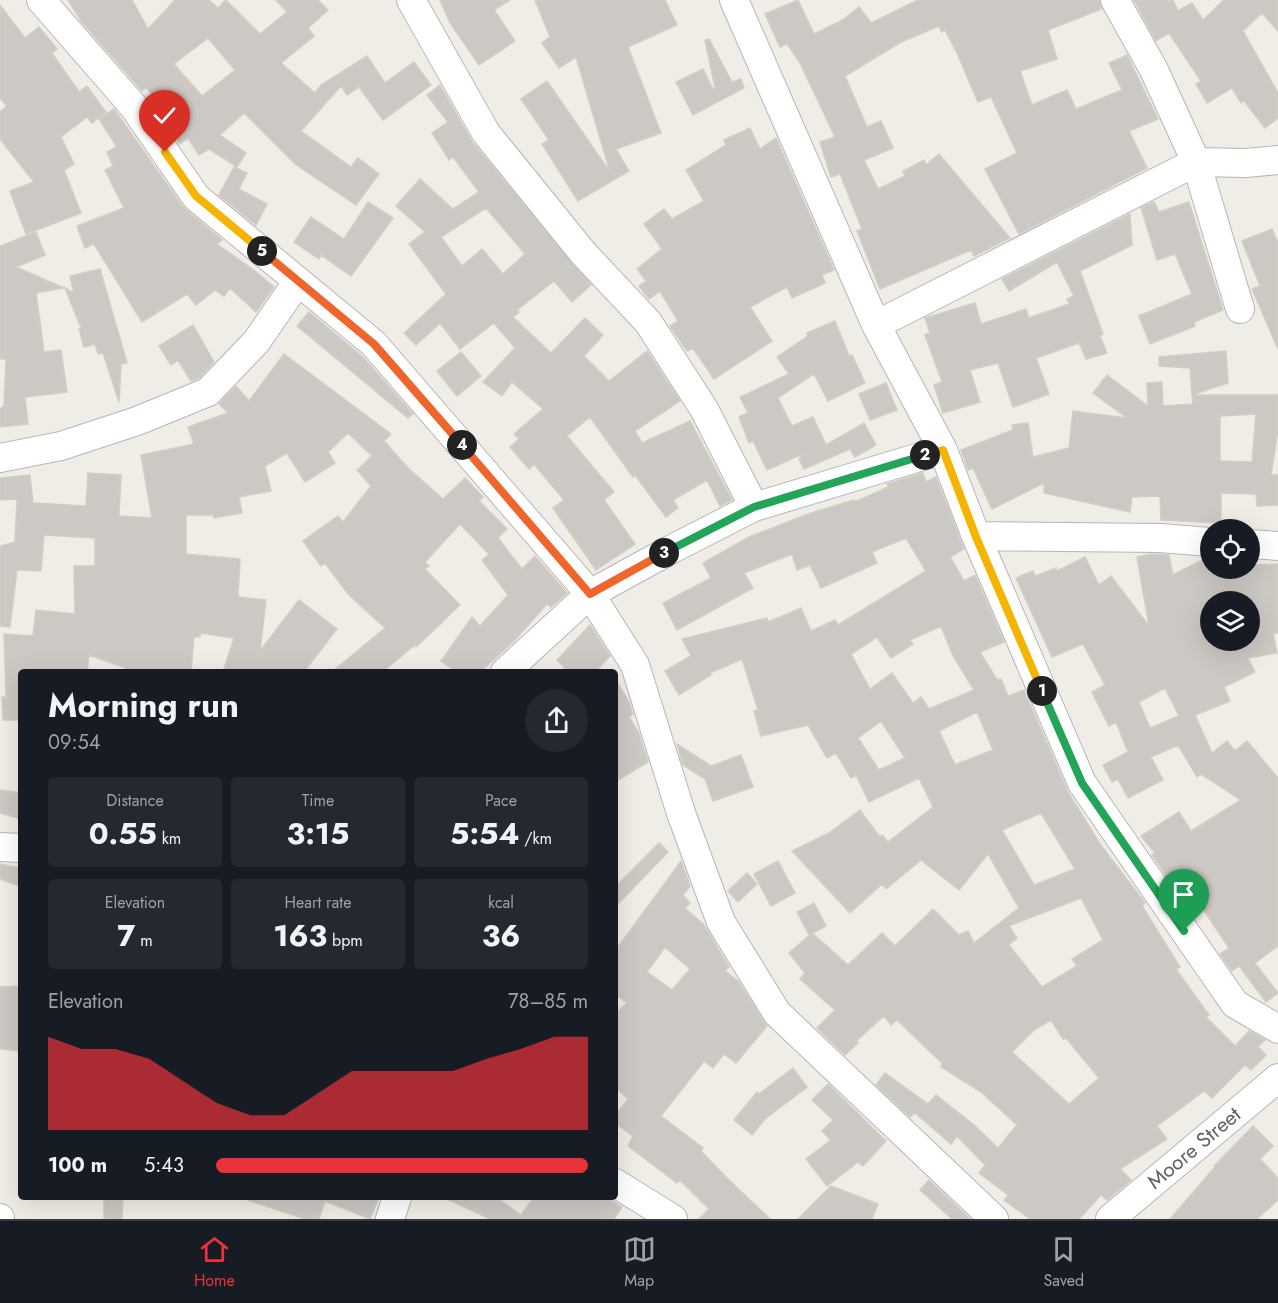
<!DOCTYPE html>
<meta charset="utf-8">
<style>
:root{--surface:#171b24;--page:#242831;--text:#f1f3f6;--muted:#9ea1a6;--line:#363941;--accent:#ea323d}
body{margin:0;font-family:Jost,sans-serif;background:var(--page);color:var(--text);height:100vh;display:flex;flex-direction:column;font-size:22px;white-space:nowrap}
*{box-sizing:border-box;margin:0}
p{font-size:20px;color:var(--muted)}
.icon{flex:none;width:33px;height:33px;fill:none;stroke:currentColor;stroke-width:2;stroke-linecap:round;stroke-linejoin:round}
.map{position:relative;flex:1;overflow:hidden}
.side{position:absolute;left:18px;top:669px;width:600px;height:531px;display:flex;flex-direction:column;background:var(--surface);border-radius:6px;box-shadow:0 6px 24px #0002}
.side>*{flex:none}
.buttons{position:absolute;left:1200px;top:519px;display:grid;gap:12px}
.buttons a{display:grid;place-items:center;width:60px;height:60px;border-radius:50%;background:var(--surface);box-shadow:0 6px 24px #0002;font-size:30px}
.pin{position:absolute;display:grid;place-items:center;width:51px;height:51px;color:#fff;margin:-62px -26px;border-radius:50% 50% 50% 0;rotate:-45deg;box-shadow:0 0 6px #0007}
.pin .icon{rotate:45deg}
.km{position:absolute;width:30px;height:30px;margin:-15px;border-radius:50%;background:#222;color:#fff;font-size:16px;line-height:30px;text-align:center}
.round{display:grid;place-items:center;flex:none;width:63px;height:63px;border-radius:32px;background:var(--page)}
.overview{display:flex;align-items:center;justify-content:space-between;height:102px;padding:0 30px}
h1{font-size:33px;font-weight:700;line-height:45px}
.metrics{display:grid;grid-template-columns:repeat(3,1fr);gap:9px;height:102px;padding:6px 30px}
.metrics div{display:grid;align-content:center;border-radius:6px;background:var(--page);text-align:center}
.metrics b{font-size:30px;font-weight:700}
.metrics small{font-size:16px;font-weight:400}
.metrics p{font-size:16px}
.chart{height:168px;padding:12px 30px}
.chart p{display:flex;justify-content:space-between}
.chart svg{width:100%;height:108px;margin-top:6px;fill:var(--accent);opacity:.7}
ul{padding:0 30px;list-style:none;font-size:20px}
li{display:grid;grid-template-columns:96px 72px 1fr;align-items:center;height:45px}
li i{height:15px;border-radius:8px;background:var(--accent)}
.dock{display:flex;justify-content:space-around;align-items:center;height:84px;border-top:2px solid var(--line);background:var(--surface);font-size:16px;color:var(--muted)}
.dock a{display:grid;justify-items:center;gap:3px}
.dock .current{color:var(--accent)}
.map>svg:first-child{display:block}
</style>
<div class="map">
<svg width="1278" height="1219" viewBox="0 0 1278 1219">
<rect width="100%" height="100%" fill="#f0ede6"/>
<path fill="#ccc8c3" stroke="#d5cdc4" stroke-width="1.5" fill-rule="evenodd" d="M 68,0 L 132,0 L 148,29 L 175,0 L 209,0 L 218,8 L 226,0 L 260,34 L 287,12 L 276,0 L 318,0 L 328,10 L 308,28 L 314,36 L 281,63 L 315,93 L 321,85 L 367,56 L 385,83 L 414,62 L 431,85 L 383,120 L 359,87 L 347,95 L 341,86 L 301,131 L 351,167 L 358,158 L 379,174 L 356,205 L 295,164 L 244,113 L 220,135 L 246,153 L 237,167 L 209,149 L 199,155 L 188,138 L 180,144 L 166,124 L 174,120 L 146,87 L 142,91 L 81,21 ZM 208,38 L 235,70 L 202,96 L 174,64 Z
M 440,0 L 510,0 L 494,10 L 515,41 L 479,65 L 450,23 Z
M 535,0 L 665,0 L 677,25 L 628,47 L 661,133 L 616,149 L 629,171 L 578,201 L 542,144 L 549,140 L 521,99 L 547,81 L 610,172 L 576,57 L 559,68 L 542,43 L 550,37 Z
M 798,0 L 814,34 L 841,21 L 859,7 L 871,23 L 918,0 L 1099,0 L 1101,9 L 1048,30 L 1057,59 L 1020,71 L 1032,105 L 1067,90 L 1076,109 L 1122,90 L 1109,63 L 1127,55 L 1158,119 L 1129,131 L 1147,168 L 1019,234 L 985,169 L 1017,153 L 991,97 L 978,102 L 957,53 L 945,30 L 942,32 L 939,26 L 901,42 L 845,76 L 867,127 L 881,121 L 893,148 L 864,160 L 878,189 L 905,176 L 903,171 L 924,160 L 926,165 L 939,154 L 1010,238 L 974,256 L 971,250 L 880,289 L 857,231 L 862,229 L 840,174 L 831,177 L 820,142 L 835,137 L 800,63 L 787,44 L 780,47 L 765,14 Z
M 1134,0 L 1173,0 L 1178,11 L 1192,3 L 1203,20 L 1224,0 L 1278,0 L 1278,31 L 1262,13 L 1243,31 L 1278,93 L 1278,118 L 1265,128 L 1244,101 L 1241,103 L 1232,88 L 1207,103 L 1196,84 L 1201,81 L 1169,33 L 1156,41 Z
M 0,5 L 25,38 L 39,27 L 57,49 L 52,53 L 79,92 L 87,86 L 106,112 L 92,123 L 87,117 L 61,137 L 74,164 L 64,170 L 81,213 L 26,234 L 10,191 L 34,182 L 0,139 L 0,112 L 7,106 L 0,98 Z
M 709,39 L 732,82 L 741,79 L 744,88 L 693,115 L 676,82 L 703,69 L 713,89 L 715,88 L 705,40 Z
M 440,85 L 473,143 L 591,285 L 572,302 L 554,281 L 517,310 L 519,312 L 513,317 L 551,353 L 585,318 L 603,335 L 584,356 L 609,381 L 647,351 L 680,401 L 635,431 L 642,443 L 690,421 L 732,500 L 720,506 L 707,480 L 673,500 L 678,508 L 666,517 L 635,475 L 633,477 L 590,417 L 567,436 L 614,492 L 604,500 L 635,544 L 596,570 L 553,508 L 564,500 L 534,464 L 529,469 L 510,447 L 519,439 L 514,434 L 543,409 L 512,382 L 502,396 L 483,382 L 515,348 L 494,323 L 460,349 L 440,323 L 416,345 L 404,333 L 446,294 L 409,244 L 425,232 L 396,206 L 420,179 L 453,209 L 479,192 L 453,157 L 449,160 L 432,133 L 448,122 L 427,95 ZM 486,208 L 525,254 L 503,274 L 482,249 L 462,266 L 441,237 Z
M 114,109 L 183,207 L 222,240 L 217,244 L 255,271 L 274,287 L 256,312 L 230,288 L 224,296 L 215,290 L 196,305 L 187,294 L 142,322 L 94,244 L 85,248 L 77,226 L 124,208 L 105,170 L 113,166 L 107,152 L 117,147 L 99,119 Z
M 750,128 L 760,149 L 776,138 L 834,270 L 822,275 L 825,283 L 792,298 L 787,287 L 750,307 L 772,341 L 714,379 L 693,348 L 687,351 L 670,326 L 678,321 L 660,291 L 649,299 L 639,286 L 646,281 L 637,269 L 662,249 L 644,224 L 664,209 L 672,219 L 704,201 L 686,170 L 726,145 L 724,140 Z
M 234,167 L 247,173 L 239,189 L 267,204 L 256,225 L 219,195 Z
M 368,202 L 393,218 L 351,276 L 321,255 L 319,259 L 294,242 L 311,217 L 344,239 Z
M 1154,202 L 1159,212 L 1189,202 L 1223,310 L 1194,322 L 1195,326 L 1150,344 L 1139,316 L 1192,294 L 1175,254 L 1157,260 L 1141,208 Z
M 1130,214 L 1132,245 L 1080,271 L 1103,334 L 1100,336 L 1107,353 L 1086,359 L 1079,343 L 1036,358 L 1049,394 L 1013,407 L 998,363 L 970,370 L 980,402 L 943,413 L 934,385 L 942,382 L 925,335 L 930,333 L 925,318 L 975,303 L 981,324 L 1026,309 L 1029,318 L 1069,304 L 1067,299 L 1074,296 L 1057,262 L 1009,291 L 1002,279 Z
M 1272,229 L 1278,243 L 1278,349 L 1252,289 L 1260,286 L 1242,241 Z
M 36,232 L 45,255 L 16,267 L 64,288 L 36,293 L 44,352 L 61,350 L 67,392 L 25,397 L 28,424 L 0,427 L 0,409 L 4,406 L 6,359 L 0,359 L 0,246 Z
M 100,269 L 127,363 L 121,364 L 119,402 L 103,353 L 98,354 L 95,344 L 84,347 L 79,329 L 81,328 L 65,288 L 74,293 L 70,276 Z
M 309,312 L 363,357 L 413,414 L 408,418 L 297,326 Z
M 835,321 L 849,356 L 852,355 L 865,383 L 828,401 L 814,374 L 778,398 L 792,426 L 813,417 L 826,445 L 864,423 L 876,445 L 855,457 L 850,449 L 804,469 L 799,459 L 806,455 L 801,458 L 800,455 L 767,470 L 753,441 L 749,443 L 739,417 L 748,413 L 740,397 L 789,374 L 777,357 L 808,336 L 807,333 Z
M 193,325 L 214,362 L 199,378 L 191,381 L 178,360 L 171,365 L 159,346 Z
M 1226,351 L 1228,383 L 1192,395 L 1190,368 L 1159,366 L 1159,357 Z
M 461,352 L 481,376 L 457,396 L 437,371 Z
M 284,354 L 391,434 L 384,441 L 409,469 L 443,499 L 465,478 L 483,497 L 479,501 L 507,529 L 498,538 L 522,569 L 535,556 L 567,593 L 551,607 L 547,604 L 513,642 L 480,672 L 457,672 L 441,661 L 472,617 L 480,626 L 508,595 L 482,560 L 489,554 L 460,524 L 425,562 L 429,566 L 425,569 L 460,605 L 416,647 L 415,645 L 382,672 L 332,672 L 385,628 L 348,594 L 325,563 L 321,566 L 303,541 L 338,516 L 343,522 L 371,486 L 357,470 L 372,456 L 348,433 L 328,452 L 335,463 L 305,482 L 287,453 L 265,466 L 271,491 L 239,497 L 242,513 L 214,518 L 213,515 L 186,515 L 186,554 L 240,559 L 238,597 L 266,600 L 260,651 L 299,600 L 337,629 L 304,672 L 223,672 L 234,638 L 200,633 L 200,637 L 194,637 L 191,672 L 125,672 L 126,668 L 89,655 L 87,672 L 21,672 L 21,720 L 3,720 L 2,697 L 6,697 L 4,634 L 33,636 L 36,610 L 75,614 L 74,566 L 95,566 L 95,538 L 44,535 L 41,571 L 17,570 L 10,627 L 0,626 L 0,546 L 15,542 L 17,499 L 0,500 L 0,478 L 30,475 L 33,503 L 86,506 L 88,473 L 121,475 L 119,516 L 152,518 L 141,455 L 194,444 L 188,427 L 228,413 L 219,404 L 236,386 L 249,401 Z
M 1107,375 L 1148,406 L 1147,383 L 1162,382 L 1163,406 L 1193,404 L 1192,395 L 1278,395 L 1278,430 L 1271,475 L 1278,475 L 1278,505 L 1257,506 L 1256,494 L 1221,493 L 1221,523 L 1161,520 L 1160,496 L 1132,497 L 1130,512 L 1044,493 L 1044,483 L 992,509 L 973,468 L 968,470 L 961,450 L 1013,430 L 1012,425 L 1028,423 L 1033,457 L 1069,448 L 1073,411 L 1127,418 L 1093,393 ZM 1256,414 L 1252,462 L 1220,461 L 1220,416 Z
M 886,383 L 897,410 L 870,420 L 859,394 Z
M 923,473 L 926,482 L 936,477 L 964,549 L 950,557 L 964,581 L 975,575 L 1004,642 L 980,652 L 997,680 L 1001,679 L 1008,696 L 1024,690 L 1068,792 L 1100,844 L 1145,903 L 1142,906 L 1180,967 L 1176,969 L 1209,1015 L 1206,1017 L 1235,1046 L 1249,1031 L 1265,1040 L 1258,1047 L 1266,1055 L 1251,1070 L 1245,1065 L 1212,1098 L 1204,1091 L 1157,1126 L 1167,1139 L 1120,1169 L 1131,1180 L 1107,1200 L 1101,1195 L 1079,1219 L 1030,1219 L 1004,1200 L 1008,1195 L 979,1173 L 985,1165 L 957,1136 L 951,1144 L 915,1113 L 910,1117 L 876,1085 L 885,1073 L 928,1104 L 936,1095 L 974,1125 L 998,1148 L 1017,1125 L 981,1092 L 941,1067 L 942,1063 L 897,1020 L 891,1025 L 884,1016 L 856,1041 L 858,1043 L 845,1055 L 817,1028 L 835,1010 L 800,979 L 805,973 L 789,953 L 812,933 L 848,965 L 882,933 L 895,946 L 933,909 L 959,935 L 968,931 L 974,943 L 1019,908 L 988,854 L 959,890 L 921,860 L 886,889 L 882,884 L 850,913 L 792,851 L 829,833 L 860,810 L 880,837 L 882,835 L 888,842 L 933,807 L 919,778 L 869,802 L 856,775 L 851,778 L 836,753 L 827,758 L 808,725 L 761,736 L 754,711 L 758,710 L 742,659 L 710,673 L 711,675 L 679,695 L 665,671 L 691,656 L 682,639 L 767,618 L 768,622 L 801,608 L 811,631 L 835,620 L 838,625 L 926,571 L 906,538 L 872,552 L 877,563 L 821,588 L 810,565 L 797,570 L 792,554 L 744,573 L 753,588 L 677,630 L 663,603 L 711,578 L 703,563 L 749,537 L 811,513 L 854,500 L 855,502 L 888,487 L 887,484 ZM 941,626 L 953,656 L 974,690 L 929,709 L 921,697 L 913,703 L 892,673 L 870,689 L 851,654 L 877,637 L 891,658 L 913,644 L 910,640 ZM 977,712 L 993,750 L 955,765 L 939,731 ZM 881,721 L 905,758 L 879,770 L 858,738 ZM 1041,813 L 1075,869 L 1034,885 L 1002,830 ZM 1081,898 L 1103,940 L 1072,959 L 1077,966 L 1042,987 L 1009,945 L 1017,938 L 1009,926 ZM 1051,1020 L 1063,1039 L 1066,1038 L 1099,1078 L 1069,1104 L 1012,1052 L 1034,1030 Z
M 1151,554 L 1169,555 L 1173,575 L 1206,558 L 1210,558 L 1210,568 L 1250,568 L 1250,565 L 1278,564 L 1278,633 L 1273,633 L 1277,653 L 1248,658 L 1255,672 L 1224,687 L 1230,701 L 1195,715 L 1212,753 L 1227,741 L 1235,751 L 1247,741 L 1278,778 L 1278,946 L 1255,963 L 1278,993 L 1266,1002 L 1239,966 L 1232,971 L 1220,954 L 1229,948 L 1185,882 L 1175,888 L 1152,855 L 1155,853 L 1141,836 L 1179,812 L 1191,831 L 1241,800 L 1201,774 L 1197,777 L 1178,745 L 1151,757 L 1163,780 L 1128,798 L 1118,779 L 1112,782 L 1103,765 L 1128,752 L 1116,722 L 1109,726 L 1092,692 L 1105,685 L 1083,644 L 1052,657 L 1016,578 L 1033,571 L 1035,576 L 1056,568 L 1057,571 L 1085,557 L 1099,585 L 1111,576 L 1149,626 L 1137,557 ZM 1210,602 L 1250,602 L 1250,640 L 1210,640 ZM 1165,688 L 1179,716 L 1150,728 L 1139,702 Z
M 590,625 L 610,656 L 595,672 L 569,672 L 557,660 Z
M 615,679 L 629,702 L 633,714 L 629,717 L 639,733 L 648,762 L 615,782 Z
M 677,744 L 711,766 L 741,755 L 753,787 L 713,801 L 705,779 L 683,765 Z
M 0,790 L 21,793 L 21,819 L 0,813 Z
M 659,843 L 668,852 L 615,907 L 615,887 Z
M 681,861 L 690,886 L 683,895 L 690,903 L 685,908 L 704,925 L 729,967 L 725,971 L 738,981 L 767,1026 L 736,1063 L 724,1054 L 713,1068 L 704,1061 L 661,1116 L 703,1148 L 701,1151 L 725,1176 L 770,1219 L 699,1219 L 709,1209 L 680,1180 L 677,1183 L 628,1146 L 633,1136 L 615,1123 L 615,1116 L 628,1099 L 615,1087 L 615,1014 L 627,1003 L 615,994 L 615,951 ZM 665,947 L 690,969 L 672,990 L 647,972 Z
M 778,861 L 795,893 L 771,906 L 754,874 Z
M 0,864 L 21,868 L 21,887 L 0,879 Z
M 747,873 L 757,884 L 738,902 L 728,891 Z
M 814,903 L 826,926 L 809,935 L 797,912 Z
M 21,986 L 21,1051 L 0,1049 L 0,987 Z
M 793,1068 L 807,1087 L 765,1119 L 752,1135 L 734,1120 L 757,1092 L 759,1094 Z
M 828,1084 L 886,1141 L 863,1166 L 858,1162 L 827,1186 L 806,1159 L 831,1140 L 822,1131 L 833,1120 L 812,1100 Z
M 1253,1126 L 1273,1146 L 1260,1159 L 1278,1178 L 1278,1200 L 1257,1219 L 1170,1219 L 1215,1167 L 1214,1166 Z
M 929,1180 L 970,1219 L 952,1219 L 920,1190 Z
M 831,1186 L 878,1204 L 872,1219 L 798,1219 Z
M 104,1197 L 123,1197 L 122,1219 L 104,1219 Z
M 247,1197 L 379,1197 L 370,1219 L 325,1201 L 319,1219 L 305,1219 L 247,1200 Z
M 443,1197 L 496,1197 L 521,1215 L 534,1197 L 606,1197 L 622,1207 L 614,1219 L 490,1219 Z"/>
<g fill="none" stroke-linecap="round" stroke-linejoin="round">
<g stroke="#b3b7bb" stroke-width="30">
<path id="minor" d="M 41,0 L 134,107 L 196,197 L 374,344 L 590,594 L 635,665 L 681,813 L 721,922 L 777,1013 L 994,1219
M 411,0 L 486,133 L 584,254 L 648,322 L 704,409 L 754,507
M 734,0 L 876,325 L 943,450 L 976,536 L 1082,783 L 1235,1004 L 1278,1029
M 1115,0 L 1154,70 L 1196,162 L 1240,309
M 876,325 L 1196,162 L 1246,163 L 1278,160
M 0,458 L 61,446 L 137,421 L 208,392 L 256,342 L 298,281
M 976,536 L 1160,538 L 1210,542
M 1250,544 L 1278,546
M 505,672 L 590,594 L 672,549 L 754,507 L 943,450
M 0,847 L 21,848
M 615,1183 L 673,1219
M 0,1218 L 0,1219
M 390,1219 L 397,1197
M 1110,1219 L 1278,1078"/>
</g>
<use href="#minor" stroke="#fff" stroke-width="28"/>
</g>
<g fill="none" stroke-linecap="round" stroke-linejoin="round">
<g stroke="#fff" stroke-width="12">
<path id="split-1" d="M 1042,691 L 1082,783 L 1184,931"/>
</g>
<g stroke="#fff" stroke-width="12">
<path id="split-2" d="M 925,455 L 943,450 L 976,537 L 1042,691"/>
</g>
<g stroke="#fff" stroke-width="12">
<path id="split-3" d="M 664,553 L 754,507 L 925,455"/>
</g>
<g stroke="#fff" stroke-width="12">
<path id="split-4" d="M 462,445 L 590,594 L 664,553"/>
</g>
<g stroke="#fff" stroke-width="12">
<path id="split-5" d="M 262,251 L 374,344 L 462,445"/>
</g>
<g stroke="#fff" stroke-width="12">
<path id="split-6" d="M 165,152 L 196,196 L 262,251"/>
</g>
<use href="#split-1" stroke="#22a559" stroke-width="8"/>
<use href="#split-2" stroke="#f5b400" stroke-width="8"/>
<use href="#split-3" stroke="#22a559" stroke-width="8"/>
<use href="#split-4" stroke="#f0652b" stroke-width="8"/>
<use href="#split-5" stroke="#f0652b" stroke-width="8"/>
<use href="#split-6" stroke="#f5b400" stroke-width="8"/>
</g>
<g text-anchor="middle" stroke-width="5" stroke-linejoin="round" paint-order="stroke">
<g font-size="21" fill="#5e6367" stroke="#fff">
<text transform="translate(1194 1148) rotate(-40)" y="7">Moore Street</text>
</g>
</g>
</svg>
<div class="buttons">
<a><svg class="icon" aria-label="locate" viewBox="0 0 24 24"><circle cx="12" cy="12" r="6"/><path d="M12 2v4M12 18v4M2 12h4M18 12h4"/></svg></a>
<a><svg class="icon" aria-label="layers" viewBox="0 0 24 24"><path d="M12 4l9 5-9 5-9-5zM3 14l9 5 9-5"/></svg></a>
</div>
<div class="pin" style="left:1184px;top:931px;background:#1e9e55"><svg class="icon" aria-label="arrive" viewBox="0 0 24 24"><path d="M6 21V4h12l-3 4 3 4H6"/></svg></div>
<div class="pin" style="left:165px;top:152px;background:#d93025"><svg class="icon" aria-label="check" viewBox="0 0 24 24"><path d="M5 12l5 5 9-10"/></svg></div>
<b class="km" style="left:1042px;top:691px">1</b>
<b class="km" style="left:925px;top:455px">2</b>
<b class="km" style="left:664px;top:553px">3</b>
<b class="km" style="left:462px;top:445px">4</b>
<b class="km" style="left:262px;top:251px">5</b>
<section class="side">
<div class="overview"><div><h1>Morning run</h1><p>09:54</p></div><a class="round"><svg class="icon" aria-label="share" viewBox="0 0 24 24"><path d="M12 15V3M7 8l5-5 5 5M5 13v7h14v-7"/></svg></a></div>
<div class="metrics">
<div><p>Distance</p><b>0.55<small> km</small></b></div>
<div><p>Time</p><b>3:15</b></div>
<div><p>Pace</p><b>5:54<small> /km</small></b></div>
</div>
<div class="metrics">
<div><p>Elevation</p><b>7<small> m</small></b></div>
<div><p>Heart rate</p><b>163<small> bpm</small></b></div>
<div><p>kcal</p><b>36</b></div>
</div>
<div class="chart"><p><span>Elevation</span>78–85 m</p>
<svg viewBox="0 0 160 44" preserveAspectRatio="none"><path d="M0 44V6L10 11L20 11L30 15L40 24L50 33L60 38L70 38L80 29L90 20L100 20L110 20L120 20L130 15L140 11L150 6L160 6V44z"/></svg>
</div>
<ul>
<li><b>100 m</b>5:43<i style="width:100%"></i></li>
</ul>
</section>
</div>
<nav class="dock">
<a class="current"><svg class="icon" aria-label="home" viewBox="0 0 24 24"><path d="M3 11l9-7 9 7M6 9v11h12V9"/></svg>Home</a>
<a><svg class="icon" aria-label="map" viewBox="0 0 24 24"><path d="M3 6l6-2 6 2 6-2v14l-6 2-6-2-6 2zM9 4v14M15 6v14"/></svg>Map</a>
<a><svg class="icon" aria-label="saved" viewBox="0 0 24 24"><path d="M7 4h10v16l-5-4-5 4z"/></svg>Saved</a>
</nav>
